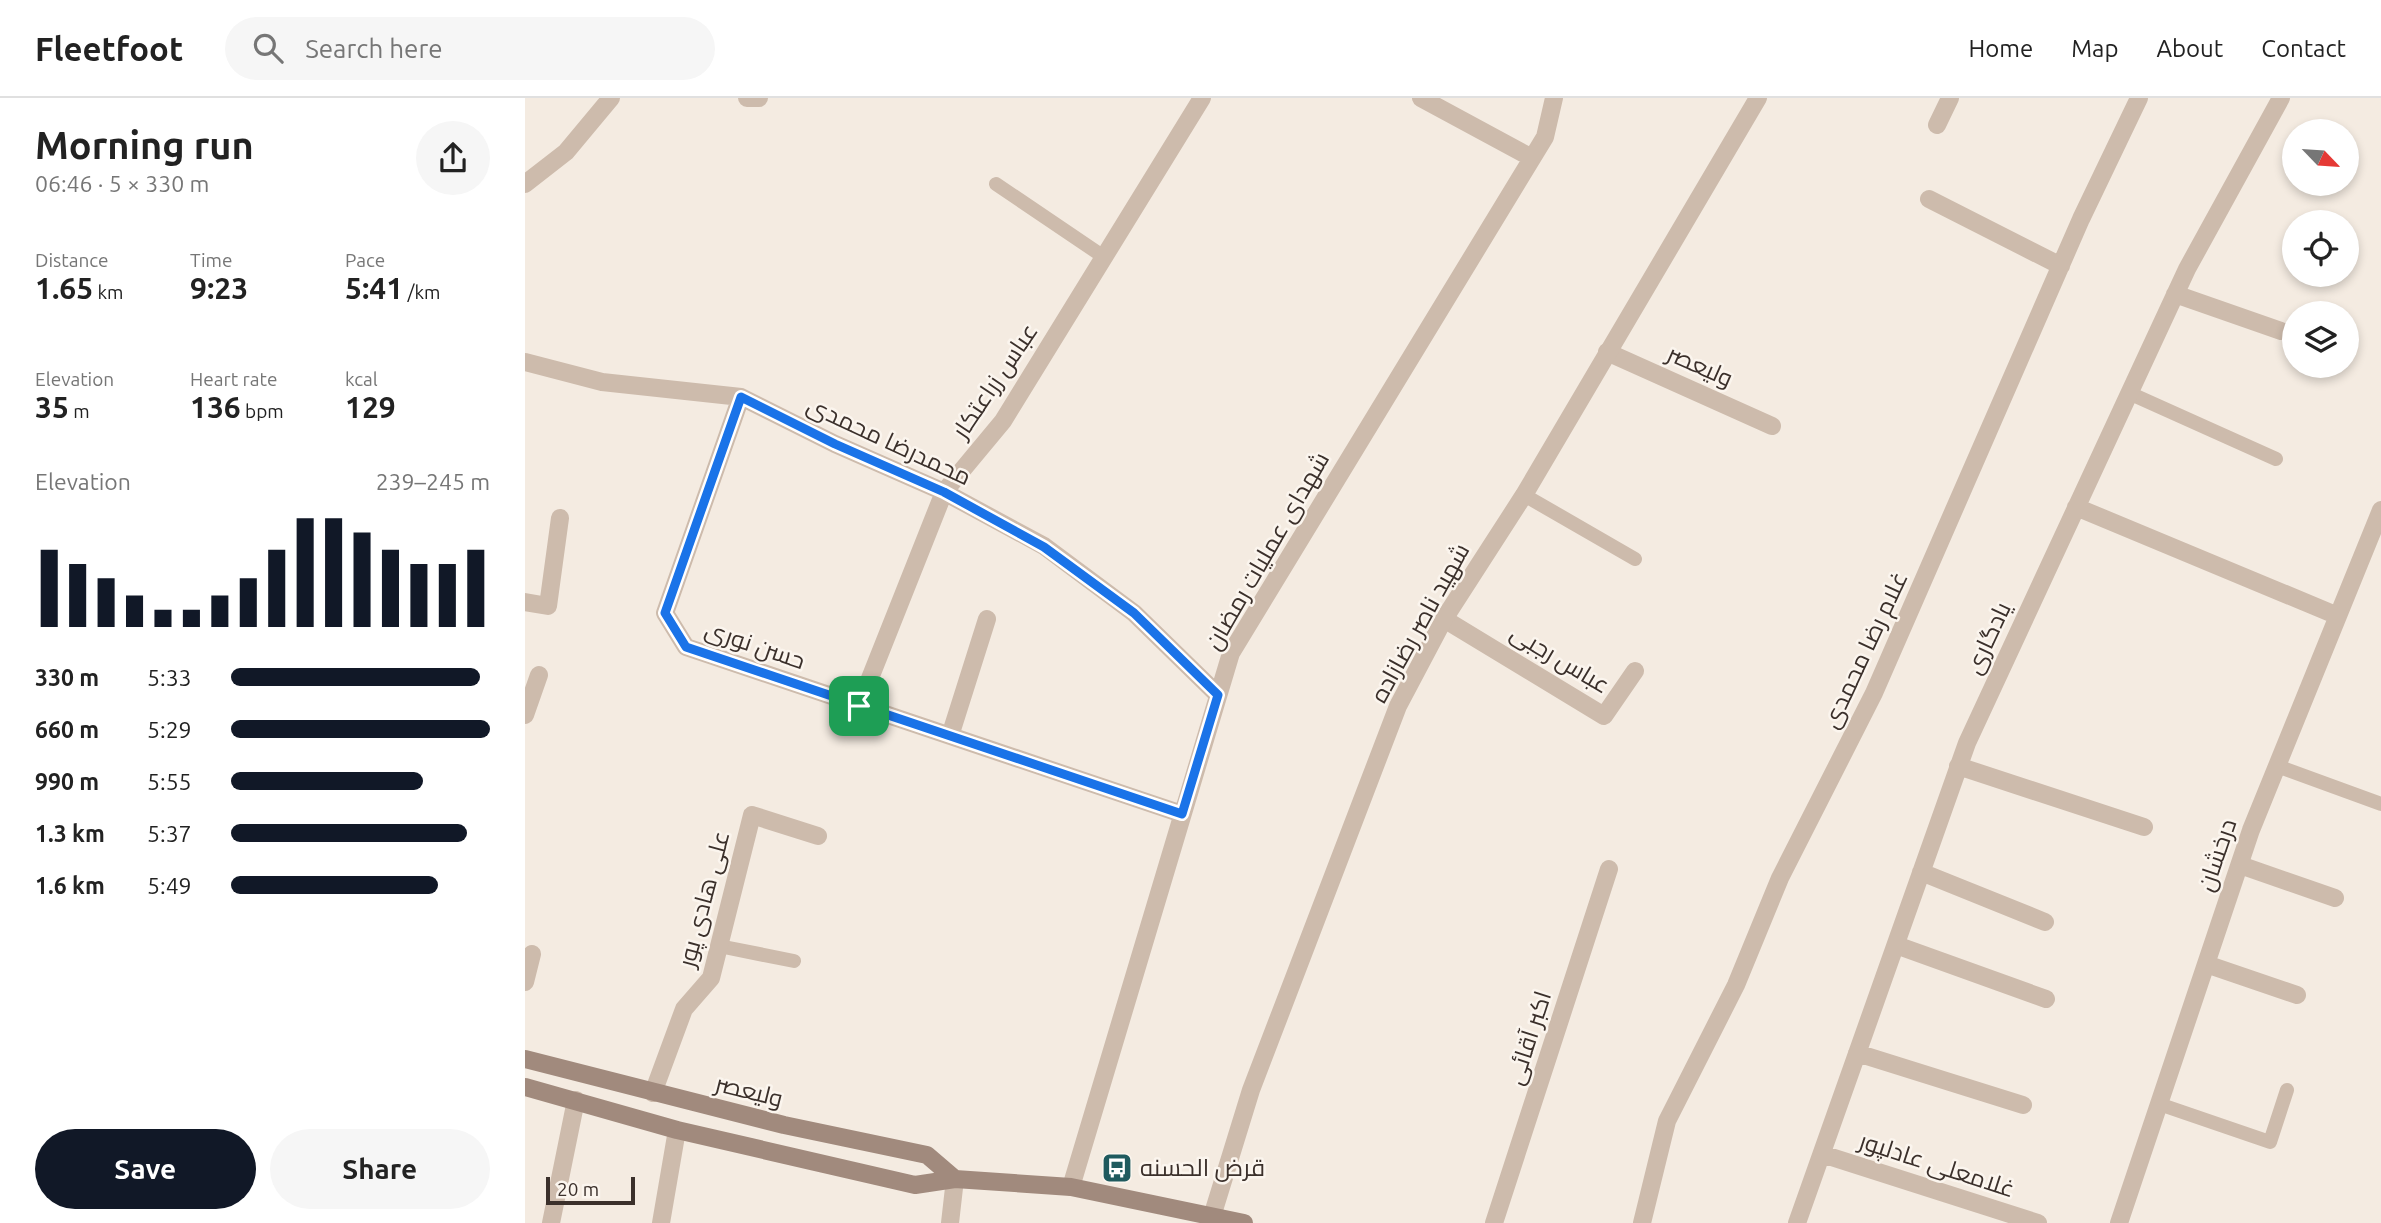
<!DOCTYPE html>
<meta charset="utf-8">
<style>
:root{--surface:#fff;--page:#f6f6f6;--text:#222;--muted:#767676;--line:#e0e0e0;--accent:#111827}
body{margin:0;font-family:Ubuntu,Cairo,sans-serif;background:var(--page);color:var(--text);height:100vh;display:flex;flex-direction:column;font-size:26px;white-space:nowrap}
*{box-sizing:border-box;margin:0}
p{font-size:23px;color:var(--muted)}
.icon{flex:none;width:38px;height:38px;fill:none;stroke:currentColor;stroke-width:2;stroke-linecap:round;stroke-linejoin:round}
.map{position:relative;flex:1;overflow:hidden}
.drawer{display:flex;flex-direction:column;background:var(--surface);width:525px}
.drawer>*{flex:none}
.needle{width:46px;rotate:115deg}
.buttons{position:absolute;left:1757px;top:21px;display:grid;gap:14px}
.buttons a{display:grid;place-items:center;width:77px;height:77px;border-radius:50%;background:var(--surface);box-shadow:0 4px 10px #0003;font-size:35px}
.scale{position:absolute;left:21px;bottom:18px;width:89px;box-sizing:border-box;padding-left:7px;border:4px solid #3b302b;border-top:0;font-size:19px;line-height:24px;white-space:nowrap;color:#3b302b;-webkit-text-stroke:5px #fbf5ee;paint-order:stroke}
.pin{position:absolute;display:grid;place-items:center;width:60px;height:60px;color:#fff;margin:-30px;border-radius:14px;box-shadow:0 4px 10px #0006}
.round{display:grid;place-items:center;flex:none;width:74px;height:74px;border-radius:37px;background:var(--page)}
.head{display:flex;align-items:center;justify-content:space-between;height:119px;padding:0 35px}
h1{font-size:38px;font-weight:700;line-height:52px}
.figures{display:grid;grid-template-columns:repeat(3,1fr);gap:10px;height:119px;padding:7px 35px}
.figures div{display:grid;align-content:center}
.figures b{font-size:30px;font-weight:700}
.figures small{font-size:19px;font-weight:400}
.figures p{font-size:19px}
.chart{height:196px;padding:14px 35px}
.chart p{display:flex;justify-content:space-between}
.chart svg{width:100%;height:126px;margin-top:7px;stroke:var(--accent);stroke-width:6}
.button{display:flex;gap:14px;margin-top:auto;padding:14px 35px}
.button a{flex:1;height:80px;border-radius:42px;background:var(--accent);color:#fff;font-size:28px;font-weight:700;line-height:80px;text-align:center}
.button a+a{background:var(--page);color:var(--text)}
ul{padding:0 35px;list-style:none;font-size:23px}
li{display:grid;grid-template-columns:112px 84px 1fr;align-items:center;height:52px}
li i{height:18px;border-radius:9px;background:var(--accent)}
header{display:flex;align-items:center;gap:42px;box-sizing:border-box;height:98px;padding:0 35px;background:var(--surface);border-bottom:2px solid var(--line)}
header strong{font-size:33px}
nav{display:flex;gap:38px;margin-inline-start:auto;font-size:24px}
.search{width:490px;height:63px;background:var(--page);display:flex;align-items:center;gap:18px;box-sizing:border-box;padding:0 24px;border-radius:38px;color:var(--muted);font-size:26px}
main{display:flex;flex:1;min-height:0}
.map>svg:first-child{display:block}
</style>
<header>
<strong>Fleetfoot</strong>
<div class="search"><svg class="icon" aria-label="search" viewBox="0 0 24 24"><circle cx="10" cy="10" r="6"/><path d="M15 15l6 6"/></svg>Search here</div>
<nav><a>Home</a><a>Map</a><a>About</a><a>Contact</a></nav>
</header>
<main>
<section class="drawer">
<div class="head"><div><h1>Morning run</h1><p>06:46 · 5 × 330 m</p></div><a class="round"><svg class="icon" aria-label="share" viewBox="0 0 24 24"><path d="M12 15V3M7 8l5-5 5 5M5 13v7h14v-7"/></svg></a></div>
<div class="figures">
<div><p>Distance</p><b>1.65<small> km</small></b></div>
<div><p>Time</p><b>9:23</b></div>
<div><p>Pace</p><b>5:41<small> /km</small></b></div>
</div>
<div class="figures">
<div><p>Elevation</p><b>35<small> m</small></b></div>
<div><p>Heart rate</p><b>136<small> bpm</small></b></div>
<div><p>kcal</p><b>129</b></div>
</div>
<div class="chart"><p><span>Elevation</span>239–245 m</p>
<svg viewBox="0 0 160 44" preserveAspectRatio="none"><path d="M5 44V17M15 44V22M25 44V27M35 44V33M45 44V38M55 44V38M65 44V33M75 44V27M85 44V17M95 44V6M105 44V6M115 44V11M125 44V17M135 44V22M145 44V22M155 44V17"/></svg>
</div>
<ul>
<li><b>330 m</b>5:33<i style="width:96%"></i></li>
<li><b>660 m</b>5:29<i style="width:100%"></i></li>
<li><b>990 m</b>5:55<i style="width:74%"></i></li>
<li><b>1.3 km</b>5:37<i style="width:91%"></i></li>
<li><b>1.6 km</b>5:49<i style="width:80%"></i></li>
</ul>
<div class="button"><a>Save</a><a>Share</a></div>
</section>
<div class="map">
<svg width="1856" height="1125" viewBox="0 0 1856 1125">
<rect width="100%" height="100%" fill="#f4ebe1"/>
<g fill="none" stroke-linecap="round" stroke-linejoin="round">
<path stroke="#cdbbac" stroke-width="14" d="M 471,86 L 579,159
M 1604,295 L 1751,361
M 999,397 L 1110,461
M 1752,668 L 1856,706
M 194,848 L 269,863
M 1634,1006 L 1745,1044 L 1762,992"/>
<path stroke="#cdbbac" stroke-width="18" d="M 222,0 L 234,0
M 896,0 L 1007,60
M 1412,27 L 1425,0
M 0,86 L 41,54 L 86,0
M 1404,101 L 1536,168
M 1650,196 L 1756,233
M 1082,254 L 1247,328
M 0,264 L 77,284 L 216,299 L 310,346 L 419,394 L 519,448 L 609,515 L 693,597
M 216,299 L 140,515 L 161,549 L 657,716
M 1551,409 L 1813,518
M 0,504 L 23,508 L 35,420
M 919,521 L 1079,618 L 1110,573
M 334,608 L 419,394 L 478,323 L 677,0
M 0,617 L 14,577
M 425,638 L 462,521
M 1433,668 L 1619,729
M 1715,767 L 1810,800
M 1396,774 L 1520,824
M 1371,847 L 1521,901
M 1681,866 L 1772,897
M 0,884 L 7,856
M 1332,955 L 1498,1007
M 128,995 L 159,911 L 186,880 L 227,717 L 293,738
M 1297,1056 L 1513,1125
M 546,1089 L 706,555 L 1020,39 L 1029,0
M 26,1125 L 51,1002
M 136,1125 L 152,1032
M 425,1125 L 430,1081
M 969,1125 L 1084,771
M 1117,1125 L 1142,1023 L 1211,887 L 1255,780 L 1349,595 L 1556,121 L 1614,0
M 1272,1125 L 1442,645 L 1662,171 L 1756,0
M 1594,1125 L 1726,732 L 1856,412"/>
<path stroke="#cdbbac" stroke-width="18" d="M 685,1125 L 726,992 L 873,608 L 919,521 L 999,397 L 1233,0"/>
<path stroke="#a18a7d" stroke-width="18" d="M 0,961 L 259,1027 L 402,1057 L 430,1081
M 0,989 L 152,1032 L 390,1087 L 430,1081 L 546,1089 L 719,1125"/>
</g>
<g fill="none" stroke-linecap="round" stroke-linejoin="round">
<g stroke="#fff" stroke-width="14">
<path id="route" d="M 216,299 L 310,346 L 419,394 L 519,449 L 609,515 L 693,597 L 657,716 L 161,549 L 140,515 Z"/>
</g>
<use href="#route" stroke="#1a73e8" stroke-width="9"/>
</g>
<defs>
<g id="bus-square" transform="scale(1.575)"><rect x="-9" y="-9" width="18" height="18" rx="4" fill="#1f5a5e" stroke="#fbf5ee"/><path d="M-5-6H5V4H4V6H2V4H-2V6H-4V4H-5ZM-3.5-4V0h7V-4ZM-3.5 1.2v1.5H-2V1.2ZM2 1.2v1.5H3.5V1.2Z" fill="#fff"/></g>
</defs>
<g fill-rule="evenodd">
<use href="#bus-square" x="592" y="1070"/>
</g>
<g text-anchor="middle" stroke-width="5" stroke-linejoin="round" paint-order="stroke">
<g font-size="24" fill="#3b302b" stroke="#fbf5ee">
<text transform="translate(1175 268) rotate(24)" y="8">ولیعصر</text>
<text transform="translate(470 283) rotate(-56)" y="8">عباس زراعتکار</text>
<text transform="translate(364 343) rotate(25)" y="8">محمدرضا محمدی</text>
<text transform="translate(742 453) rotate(-60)" y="8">شهدای عملیات رمضان</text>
<text transform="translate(895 525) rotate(-61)" y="8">شهید ناصر رضازاده</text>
<text transform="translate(1463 540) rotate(-65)" y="8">یادگاری</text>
<text transform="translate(230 547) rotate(19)" y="8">حسن نوری</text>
<text transform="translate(1340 552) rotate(-65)" y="8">غلام رضا محمدی</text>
<text transform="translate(1035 561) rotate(31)" y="8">عباس رجبی</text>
<text transform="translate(1692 757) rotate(-71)" y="8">درخشان</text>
<text transform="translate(179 801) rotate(-75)" y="8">علی هادی پور</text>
<text transform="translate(1004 940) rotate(-72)" y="8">اکبر آقائی</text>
<text transform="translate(224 993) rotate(14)" y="8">ولیعصر</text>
<text transform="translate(1412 1067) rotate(18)" y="8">غلامعلی عادلپور</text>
</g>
<g font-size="24" fill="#3b302b" stroke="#fbf5ee" text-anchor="start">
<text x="615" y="1078">قرض الحسنه</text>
</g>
</g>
</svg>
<div class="buttons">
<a><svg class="needle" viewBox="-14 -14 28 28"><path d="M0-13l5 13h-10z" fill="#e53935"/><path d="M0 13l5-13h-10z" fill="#767676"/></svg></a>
<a><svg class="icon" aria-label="locate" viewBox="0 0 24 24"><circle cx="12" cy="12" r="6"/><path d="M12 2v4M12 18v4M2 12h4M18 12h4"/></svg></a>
<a><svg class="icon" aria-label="layers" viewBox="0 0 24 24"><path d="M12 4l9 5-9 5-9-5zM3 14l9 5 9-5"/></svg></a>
</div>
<div class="scale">20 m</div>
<div class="pin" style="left:334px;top:608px;background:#1e9e55"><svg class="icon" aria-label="arrive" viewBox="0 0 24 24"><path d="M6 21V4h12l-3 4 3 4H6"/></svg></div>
</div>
</main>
